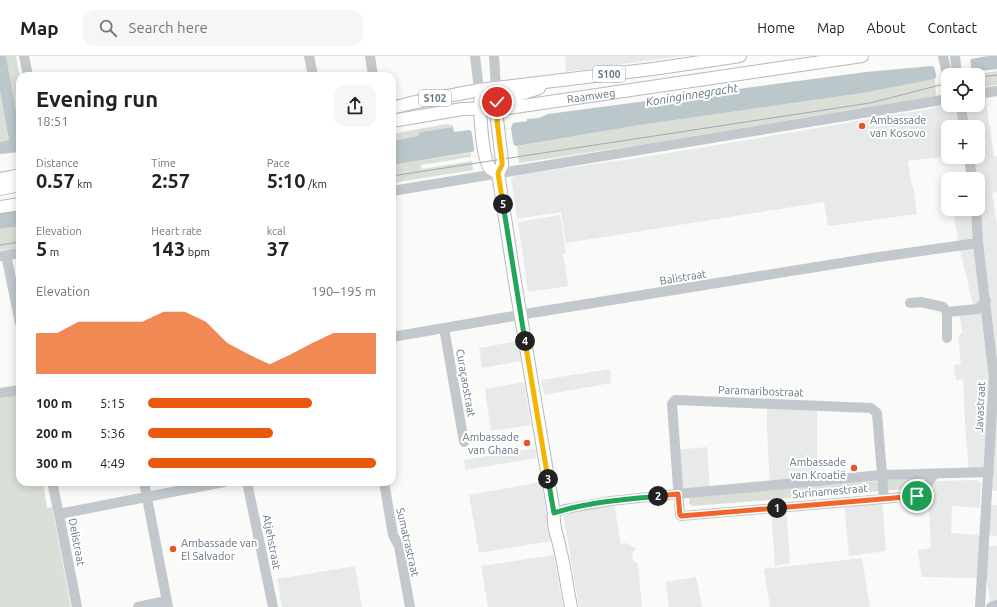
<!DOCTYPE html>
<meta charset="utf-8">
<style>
:root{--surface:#fff;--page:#f6f6f6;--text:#222;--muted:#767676;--line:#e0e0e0;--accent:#ea580c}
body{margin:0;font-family:Ubuntu,sans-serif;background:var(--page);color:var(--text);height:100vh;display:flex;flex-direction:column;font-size:15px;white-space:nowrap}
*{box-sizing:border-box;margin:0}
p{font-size:13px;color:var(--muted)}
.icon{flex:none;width:22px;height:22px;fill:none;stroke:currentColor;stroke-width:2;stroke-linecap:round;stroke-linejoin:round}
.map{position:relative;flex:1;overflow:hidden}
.details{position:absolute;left:16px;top:16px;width:380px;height:414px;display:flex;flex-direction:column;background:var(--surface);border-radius:12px;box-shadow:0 2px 10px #0003}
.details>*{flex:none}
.buttons{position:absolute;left:941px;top:12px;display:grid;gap:8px}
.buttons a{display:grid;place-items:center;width:44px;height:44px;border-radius:8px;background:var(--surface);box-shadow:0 2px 10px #0003;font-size:20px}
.pin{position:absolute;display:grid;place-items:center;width:34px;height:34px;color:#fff;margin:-17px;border:2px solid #fff;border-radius:50%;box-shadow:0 1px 4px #0007}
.km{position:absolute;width:20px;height:20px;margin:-10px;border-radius:50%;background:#222;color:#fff;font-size:11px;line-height:20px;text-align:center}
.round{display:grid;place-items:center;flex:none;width:42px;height:42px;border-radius:12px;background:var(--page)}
.summary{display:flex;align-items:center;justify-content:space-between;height:68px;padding:0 20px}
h1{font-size:22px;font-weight:700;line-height:30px}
.metrics{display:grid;grid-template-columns:repeat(3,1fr);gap:6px;height:68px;padding:4px 20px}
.metrics div{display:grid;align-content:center}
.metrics b{font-size:20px;font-weight:700}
.metrics small{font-size:11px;font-weight:400}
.metrics p{font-size:11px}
.chart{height:112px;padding:8px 20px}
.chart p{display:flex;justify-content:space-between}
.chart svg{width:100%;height:72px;margin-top:4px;fill:var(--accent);opacity:.7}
ul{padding:0 20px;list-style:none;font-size:13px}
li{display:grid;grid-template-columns:64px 48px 1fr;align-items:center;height:30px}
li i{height:10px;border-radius:5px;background:var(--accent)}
header{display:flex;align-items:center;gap:24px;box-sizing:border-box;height:56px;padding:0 20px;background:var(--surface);border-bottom:1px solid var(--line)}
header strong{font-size:19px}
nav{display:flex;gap:22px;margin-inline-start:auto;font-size:14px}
.search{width:280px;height:36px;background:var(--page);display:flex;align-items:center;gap:10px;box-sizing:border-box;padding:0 14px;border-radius:12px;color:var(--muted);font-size:15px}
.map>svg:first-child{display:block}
</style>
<header>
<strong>Map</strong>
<div class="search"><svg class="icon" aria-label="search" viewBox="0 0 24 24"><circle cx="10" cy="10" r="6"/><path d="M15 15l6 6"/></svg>Search here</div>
<nav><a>Home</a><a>Map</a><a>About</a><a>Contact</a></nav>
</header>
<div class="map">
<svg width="997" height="551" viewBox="0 0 997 551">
<rect width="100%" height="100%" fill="#fafaf8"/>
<path fill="#e8e9e9" d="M 565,0 L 681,0 L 566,16 Z
M 985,40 L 994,101 L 997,100 L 997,136 L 992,137 L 997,168 L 997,435 L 990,434 L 991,420 L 969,417 L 965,367 L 963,323 L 956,324 L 954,311 L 954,309 L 961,308 L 958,280 L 962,277 L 959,255 L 974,253 L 959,190 L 953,153 L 978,153 L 978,123 L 972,123 L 969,101 L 978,101 L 978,71 L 948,71 L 948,100 L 908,105 L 912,130 L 913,130 L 917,158 L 828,170 L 824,146 L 566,187 L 561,156 L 517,163 L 511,122 L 517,119 L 651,100 L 929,53 L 946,49 L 952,50 L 962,56 L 967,49 L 978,49 L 978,41 Z
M 560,159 L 566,197 L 563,198 L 568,230 L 528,236 L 518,166 Z
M 518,285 L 521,305 L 482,312 L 479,292 Z
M 610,313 L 611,327 L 544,339 L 541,324 Z
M 524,326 L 531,369 L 491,375 L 485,333 Z
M 767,347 L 817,350 L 817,393 L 819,425 L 770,429 L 767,374 Z
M 707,391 L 710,435 L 678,438 L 675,394 Z
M 535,392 L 537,402 L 465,414 L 464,404 Z
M 977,424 L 981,427 L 980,452 L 952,450 L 951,477 L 978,479 L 987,489 L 997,490 L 997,545 L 990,547 L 987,525 L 979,522 L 922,521 L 918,497 L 918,494 L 931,492 L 928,439 L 931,427 L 940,425 Z
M 541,426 L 551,485 L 479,497 L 469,439 Z
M 882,443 L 886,495 L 849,500 L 844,446 Z
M 614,447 L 621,488 L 626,487 L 636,493 L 632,498 L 633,504 L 638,508 L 642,551 L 579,551 L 563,457 Z
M 989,449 L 997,449 L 997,480 L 988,479 Z
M 786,451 L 790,507 L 775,510 L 771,452 Z
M 554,499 L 563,551 L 488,551 L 481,510 Z
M 862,502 L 870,551 L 770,551 L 764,513 Z
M 355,510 L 362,551 L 282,551 L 277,523 Z
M 696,521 L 702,551 L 669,551 L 666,526 Z"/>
<path fill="#dadfd7" d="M 6,0 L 16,0 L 20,20 L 20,76 Z
M 997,15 L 997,29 L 978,32 L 978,19 L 972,19 Z
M 935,23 L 936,40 L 639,89 L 519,107 L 517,90 L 640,69 L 863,37 Z
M 0,36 L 9,84 L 0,86 Z
M 446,68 L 453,69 L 453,71 L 420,76 L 418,80 L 392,85 L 392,78 Z
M 471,97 L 471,101 L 421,109 L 422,113 L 472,105 L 473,114 L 392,127 L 392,109 Z
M 20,170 L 20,192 L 0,194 L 0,173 Z
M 20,334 L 20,426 L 43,426 L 47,452 L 52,451 L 71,551 L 0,551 L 0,337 Z
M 915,422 L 920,425 L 918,432 L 693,450 L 689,448 L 689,443 L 693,440 Z"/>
<path fill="#bbc7cb" d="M 0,0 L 6,0 L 20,76 L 20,96 L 0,98 L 0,86 L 9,84 L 0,36 Z
M 988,0 L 997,0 L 997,13 L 974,16 L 971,14 L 936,20 L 935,23 L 863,37 L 640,69 L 516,90 L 514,89 L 513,86 L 474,92 L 474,95 L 472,96 L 392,109 L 392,85 L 418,80 L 420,76 L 453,71 L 454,76 L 469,74 L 471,75 L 472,78 L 511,72 L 513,67 L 527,65 L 527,63 L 539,62 L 548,58 L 866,16 L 932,10 L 935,12 L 970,6 L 971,3 Z
M 0,151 L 20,152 L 20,170 L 0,173 Z"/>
<path fill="#fafaf8" d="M 970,3 L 972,18 L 970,16 L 938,22 L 937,23 L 934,10 Z
M 511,72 L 513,86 L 474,92 L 472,78 Z"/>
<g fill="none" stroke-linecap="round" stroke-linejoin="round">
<g stroke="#b5babe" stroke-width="14">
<g id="major">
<path d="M 496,32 L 497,63 L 502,105 L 502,109 L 498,117 L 514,220 L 554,457 C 552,470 558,480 560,493 C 565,512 567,532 571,551"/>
<path d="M 480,45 C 480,59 482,102 490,112 C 492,114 496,116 498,117"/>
<path d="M 490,47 L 499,43 L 515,40 L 539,32"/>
<path d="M 392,52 L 411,47 L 479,34 L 653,13 L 740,0"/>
<path id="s1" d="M 392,65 L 462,53 L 508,52 L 862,0"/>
<path d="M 0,123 L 20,119"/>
<path d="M 0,133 L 20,129"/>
<path d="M 0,151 L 20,148"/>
</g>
</g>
<path stroke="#c3c8cc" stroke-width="10" d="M 24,0 L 28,20
M 309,0 L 313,20
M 370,0 L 373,20
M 475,0 L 479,34
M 494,0 L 496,32
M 943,0 L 948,23
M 955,0 L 957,19
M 978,38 L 997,35
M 961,49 L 964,71
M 969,101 L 972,123
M 392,135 L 948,43
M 976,153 L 978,187 L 994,322 L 980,551
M 6,199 L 20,267
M 0,200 L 20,197
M 910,247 L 921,246 L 943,251 L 947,256 L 978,253 L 986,245
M 947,256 L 947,282
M 444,272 L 464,386
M 392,281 L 531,257 L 872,202 L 978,187
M 0,337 L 20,334
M 52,426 L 59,458 L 77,551
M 144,426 L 168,551
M 247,426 L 273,551
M 384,426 L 393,479 L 399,490 L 410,551
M 884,443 L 877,357 L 871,352 L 675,344 L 672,348 L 680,459 L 681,460 L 884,443 L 917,439 L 921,438 L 934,418
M 554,457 L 565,453 L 611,445 L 678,438 L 882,419 L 989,416
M 59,458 L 224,426
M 138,551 L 166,545
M 991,551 L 997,549"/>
<use href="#major" stroke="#fff" stroke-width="12"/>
<path stroke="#a2aab0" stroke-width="1" d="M 978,21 L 997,19
M 392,120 L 870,47 L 948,27
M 0,189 L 20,186"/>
</g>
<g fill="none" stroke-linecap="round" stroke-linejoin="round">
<g stroke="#fff" stroke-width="8">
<path id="split-1" d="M 777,452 L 917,440"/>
</g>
<g stroke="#fff" stroke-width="8">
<path id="split-2" d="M 658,440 L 678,438 L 680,459 L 681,460 L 777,452"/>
</g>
<g stroke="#fff" stroke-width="8">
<path id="split-3" d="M 548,423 L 554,457 C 587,446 623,444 658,440"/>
</g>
<g stroke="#fff" stroke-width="8">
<path id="split-4" d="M 525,285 L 548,423"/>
</g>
<g stroke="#fff" stroke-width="8">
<path id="split-5" d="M 503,148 L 525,285"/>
</g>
<g stroke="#fff" stroke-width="8">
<path id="split-6" d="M 497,46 L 497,65 L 502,105 L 502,109 L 498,117 L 503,148"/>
</g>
<use href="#split-1" stroke="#f0652b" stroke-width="5"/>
<use href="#split-2" stroke="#f0652b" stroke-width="5"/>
<use href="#split-3" stroke="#22a559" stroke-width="5"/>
<use href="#split-4" stroke="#f5b400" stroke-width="5"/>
<use href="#split-5" stroke="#22a559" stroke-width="5"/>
<use href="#split-6" stroke="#f5b400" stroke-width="5"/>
</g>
<g fill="#e4572e" stroke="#fff" stroke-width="1.5">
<circle cx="862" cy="70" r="4"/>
<circle cx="527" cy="387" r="4"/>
<circle cx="854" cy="412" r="4"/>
<circle cx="173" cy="493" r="4"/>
</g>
<g text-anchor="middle" stroke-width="4" stroke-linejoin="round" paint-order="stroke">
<g fill="#fff" stroke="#939fa8" stroke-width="1">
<rect x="593" y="10" width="32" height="16" rx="3"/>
<rect x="419" y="34" width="32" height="16" rx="3"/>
</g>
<g font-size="10" font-weight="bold" fill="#657683">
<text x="609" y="22">S100</text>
<text x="435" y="46">S102</text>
</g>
<g font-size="11" fill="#657683" stroke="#fff">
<text dy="4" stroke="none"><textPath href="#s1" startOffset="201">Raamweg</textPath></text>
<text transform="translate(683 221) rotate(-9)" y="4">Balistraat</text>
<text transform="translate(466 327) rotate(80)" y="4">Curaçaostraat</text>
<text transform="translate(761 335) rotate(2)" y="4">Paramaribostraat</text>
<text transform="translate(980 351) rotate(-87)" y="4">Javastraat</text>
<text transform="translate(830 435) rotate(-5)" y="4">Surinamestraat</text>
<text transform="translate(77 486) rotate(79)" y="4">Delistraat</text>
<text transform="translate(272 486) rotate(79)" y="4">Atjehstraat</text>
<text transform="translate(408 486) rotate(77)" y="4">Sumatrastraat</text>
</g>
<g font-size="11" fill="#657683" stroke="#fff" text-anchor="start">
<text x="870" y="68">Ambassade<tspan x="870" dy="13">van Kosovo</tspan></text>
<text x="519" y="385" text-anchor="end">Ambassade<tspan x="519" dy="13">van Ghana</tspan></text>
<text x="846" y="410" text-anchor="end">Ambassade<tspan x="846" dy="13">van Kroatië</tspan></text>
<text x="181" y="491">Ambassade van<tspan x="181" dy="13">El Salvador</tspan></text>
</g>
<g font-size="12" font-style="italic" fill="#60757c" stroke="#fff">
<text transform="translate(692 39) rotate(-9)" y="4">Koninginnegracht</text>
</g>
</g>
</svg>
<div class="buttons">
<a><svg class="icon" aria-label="locate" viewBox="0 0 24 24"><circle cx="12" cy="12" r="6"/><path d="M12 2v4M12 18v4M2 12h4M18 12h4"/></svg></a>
<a>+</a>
<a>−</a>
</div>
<div class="pin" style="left:917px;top:440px;background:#1e9e55"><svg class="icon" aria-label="arrive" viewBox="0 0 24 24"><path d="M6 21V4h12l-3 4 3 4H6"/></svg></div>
<div class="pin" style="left:497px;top:46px;background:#d93025"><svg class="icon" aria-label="check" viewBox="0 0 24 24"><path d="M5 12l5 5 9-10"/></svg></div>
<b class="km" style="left:777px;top:452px">1</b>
<b class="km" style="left:658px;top:440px">2</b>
<b class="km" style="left:548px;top:423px">3</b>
<b class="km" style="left:525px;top:285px">4</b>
<b class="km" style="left:503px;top:148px">5</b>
<section class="details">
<div class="summary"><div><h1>Evening run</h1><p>18:51</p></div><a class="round"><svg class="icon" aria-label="share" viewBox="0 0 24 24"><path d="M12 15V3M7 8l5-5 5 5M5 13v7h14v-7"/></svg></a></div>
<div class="metrics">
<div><p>Distance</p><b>0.57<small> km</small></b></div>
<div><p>Time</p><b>2:57</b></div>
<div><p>Pace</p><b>5:10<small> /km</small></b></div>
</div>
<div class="metrics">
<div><p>Elevation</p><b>5<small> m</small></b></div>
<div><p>Heart rate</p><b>143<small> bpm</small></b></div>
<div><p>kcal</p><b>37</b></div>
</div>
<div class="chart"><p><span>Elevation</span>190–195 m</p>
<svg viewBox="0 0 160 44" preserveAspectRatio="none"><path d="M0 44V19L10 19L20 12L30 12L40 12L50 12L60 6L70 6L80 12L90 25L100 32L110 38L120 32L130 25L140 19L150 19L160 19V44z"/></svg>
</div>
<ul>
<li><b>100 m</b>5:15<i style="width:72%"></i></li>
<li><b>200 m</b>5:36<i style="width:55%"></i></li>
<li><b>300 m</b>4:49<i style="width:100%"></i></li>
</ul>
</section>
</div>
